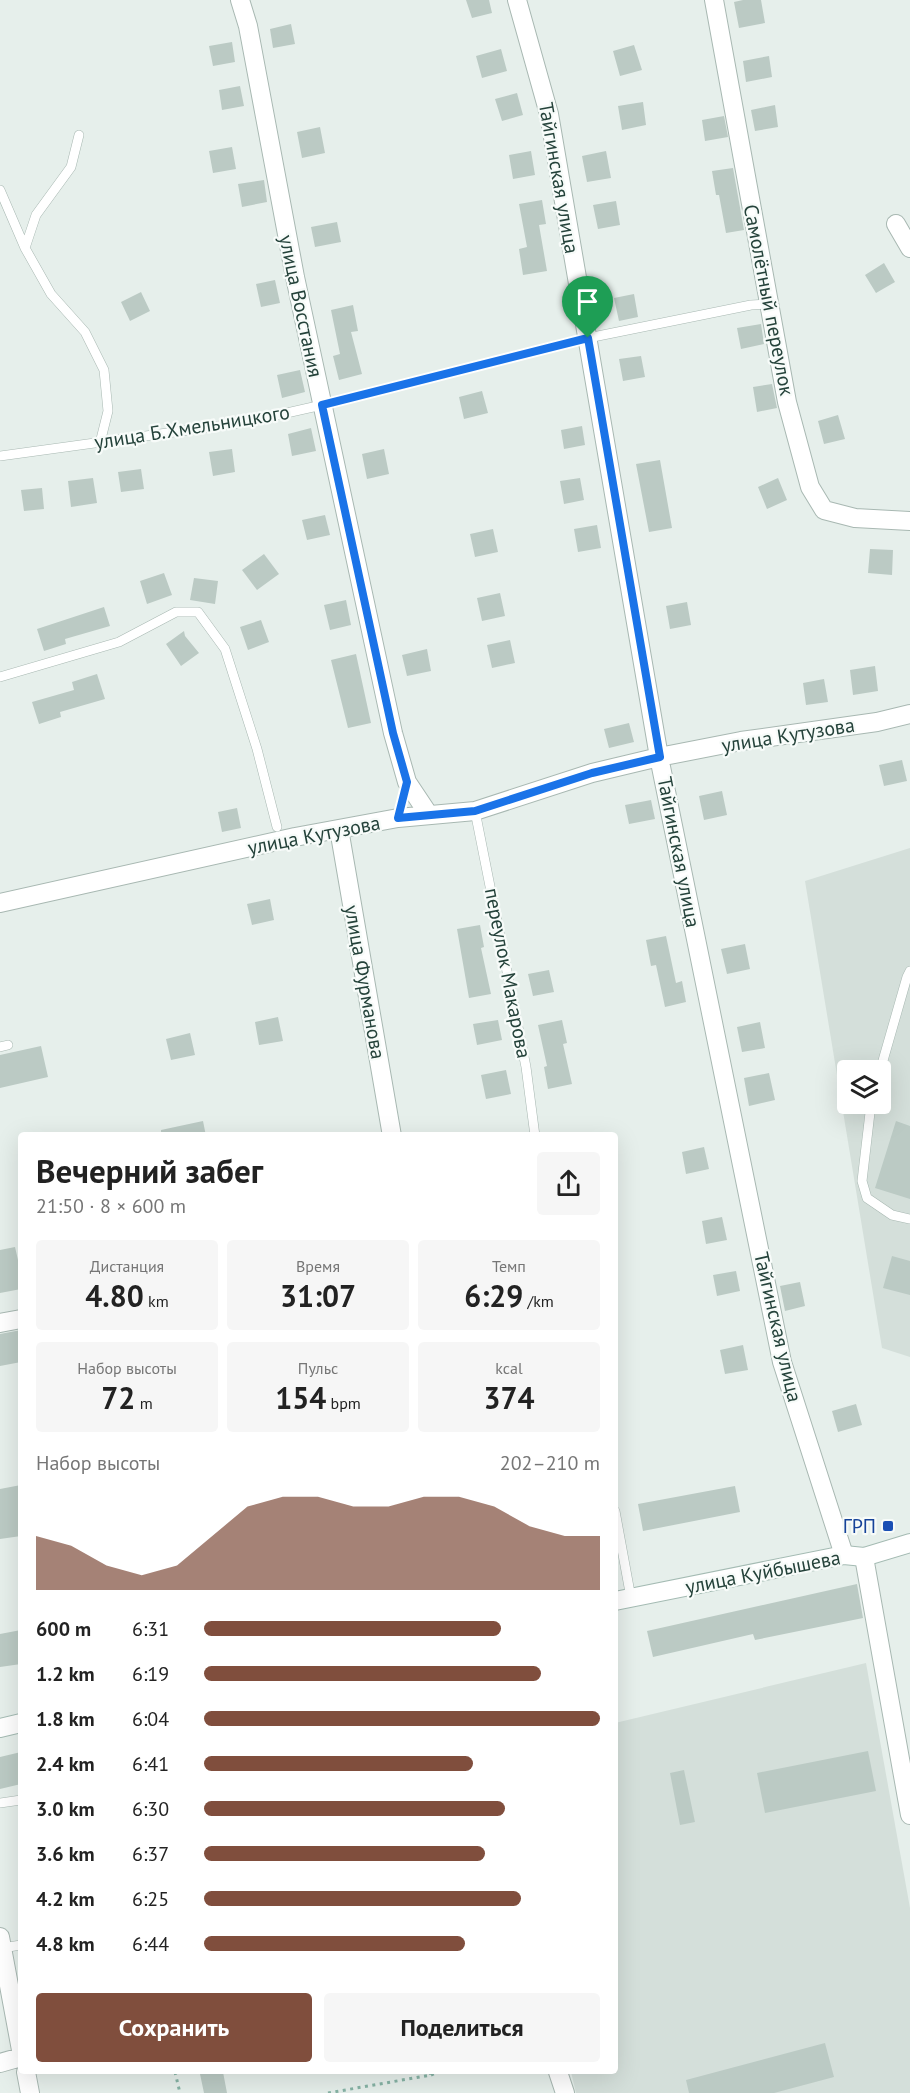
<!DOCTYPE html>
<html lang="ru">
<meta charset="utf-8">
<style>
:root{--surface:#fff;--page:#f6f6f6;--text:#222;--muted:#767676;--accent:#804e3d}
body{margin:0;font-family:"PT Sans",sans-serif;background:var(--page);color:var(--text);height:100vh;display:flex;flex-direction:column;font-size:22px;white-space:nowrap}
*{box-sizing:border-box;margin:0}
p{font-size:20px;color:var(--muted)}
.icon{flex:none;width:33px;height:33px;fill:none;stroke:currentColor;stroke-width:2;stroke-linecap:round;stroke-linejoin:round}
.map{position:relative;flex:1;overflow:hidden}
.details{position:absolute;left:18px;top:1132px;width:600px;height:942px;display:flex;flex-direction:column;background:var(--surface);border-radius:6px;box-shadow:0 6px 24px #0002}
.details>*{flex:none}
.tools{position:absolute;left:837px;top:1060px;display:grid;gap:12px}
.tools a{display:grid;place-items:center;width:54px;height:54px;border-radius:6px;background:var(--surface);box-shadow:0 6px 24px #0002;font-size:30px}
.pin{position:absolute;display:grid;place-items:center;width:51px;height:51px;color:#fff;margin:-62px -26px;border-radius:50% 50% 50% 0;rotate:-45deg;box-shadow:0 0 6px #0007}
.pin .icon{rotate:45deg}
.round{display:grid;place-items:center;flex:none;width:63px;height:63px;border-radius:6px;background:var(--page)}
.headline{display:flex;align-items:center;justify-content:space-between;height:102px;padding:0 18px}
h1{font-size:33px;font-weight:800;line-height:45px}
.stats{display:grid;grid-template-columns:repeat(3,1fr);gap:9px;height:102px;padding:6px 18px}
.stats div{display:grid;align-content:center;border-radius:6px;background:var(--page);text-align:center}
.stats b{font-size:30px;font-weight:800}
.stats small{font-size:16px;font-weight:400}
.stats p{font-size:16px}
.chart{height:168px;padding:12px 18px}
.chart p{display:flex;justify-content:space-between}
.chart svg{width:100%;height:108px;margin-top:6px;fill:var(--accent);opacity:.7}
.button{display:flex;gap:12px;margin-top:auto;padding:12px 18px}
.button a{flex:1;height:69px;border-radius:6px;background:var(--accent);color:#fff;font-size:24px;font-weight:800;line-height:69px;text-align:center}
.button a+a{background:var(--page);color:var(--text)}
ul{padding:0 18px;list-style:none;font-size:20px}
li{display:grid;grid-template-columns:96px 72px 1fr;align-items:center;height:45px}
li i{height:15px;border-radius:8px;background:var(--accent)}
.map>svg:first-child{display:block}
</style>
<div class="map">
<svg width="910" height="2093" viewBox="0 0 910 2093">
<rect width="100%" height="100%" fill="#e6efeb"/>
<path fill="#d4dfda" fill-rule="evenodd" d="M 910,848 L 910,1357 L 882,1348 L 805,881 ZM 848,1071 L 880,1071 L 880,1104 L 848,1104 Z
M 866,1663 L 910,1908 L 910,2093 L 576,2093 L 571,2072 L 615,2072 L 615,1723 Z"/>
<path fill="#bbcac4" d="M 466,0 L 489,0 L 492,13 L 472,18 Z
M 743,0 L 761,0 L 765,23 L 739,28 L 734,2 Z
M 291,24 L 295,44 L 273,48 L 270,29 Z
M 232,42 L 235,62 L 213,66 L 209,46 Z
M 634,45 L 642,70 L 620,76 L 613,51 Z
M 501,49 L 507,71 L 482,78 L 476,56 Z
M 769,56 L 772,77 L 746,82 L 743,61 Z
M 240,86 L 244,106 L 222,110 L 219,90 Z
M 517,93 L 523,115 L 502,121 L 495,99 Z
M 643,102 L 646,125 L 622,130 L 618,106 Z
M 775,105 L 778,127 L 755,131 L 751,110 Z
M 724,116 L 728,137 L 705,141 L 702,120 Z
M 320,127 L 325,153 L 302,158 L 297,132 Z
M 232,147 L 236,169 L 213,173 L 209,151 Z
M 531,151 L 535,175 L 513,179 L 509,155 Z
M 606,151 L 611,178 L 587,182 L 582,156 Z
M 733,168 L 744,230 L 726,233 L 719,195 L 716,195 L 712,171 Z
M 264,180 L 267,202 L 242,207 L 238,184 Z
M 542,200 L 546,224 L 539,225 L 547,271 L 523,275 L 519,249 L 527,247 L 519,204 Z
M 616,201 L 620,225 L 598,229 L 593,205 Z
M 337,222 L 341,242 L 315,247 L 311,227 Z
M 884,263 L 895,282 L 876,293 L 865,275 Z
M 275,280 L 280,303 L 261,307 L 256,284 Z
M 141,292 L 150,311 L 130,321 L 121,302 Z
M 634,294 L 638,317 L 619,321 L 614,298 Z
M 353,305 L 358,331 L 351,332 L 362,374 L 339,380 L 333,356 L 340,354 L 331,310 Z
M 761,324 L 764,344 L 741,349 L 737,328 Z
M 641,356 L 645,377 L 623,381 L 619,359 Z
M 300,370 L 305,392 L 282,398 L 277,375 Z
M 772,384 L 777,408 L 757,412 L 753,387 Z
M 482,391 L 488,413 L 464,419 L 459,397 Z
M 838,415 L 845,439 L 824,444 L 818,421 Z
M 582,426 L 585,445 L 564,449 L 561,430 Z
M 311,428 L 316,451 L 292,456 L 288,434 Z
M 232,449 L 235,472 L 213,476 L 209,452 Z
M 384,449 L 389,474 L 367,479 L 362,454 Z
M 660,460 L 672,528 L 649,532 L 636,464 Z
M 141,469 L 144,489 L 121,492 L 118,472 Z
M 93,478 L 97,503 L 71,507 L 68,481 Z
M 580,478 L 584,500 L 564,504 L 560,481 Z
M 778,478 L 787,500 L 767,509 L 758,487 Z
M 42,488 L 44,509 L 24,511 L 21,490 Z
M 325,515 L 330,535 L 307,540 L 302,520 Z
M 597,525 L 601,548 L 578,552 L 574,529 Z
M 493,529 L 498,552 L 475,557 L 470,534 Z
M 870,549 L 893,550 L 892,575 L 868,573 Z
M 264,554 L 279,574 L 257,590 L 242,570 Z
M 164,573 L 172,595 L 147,604 L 140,581 Z
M 194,578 L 218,581 L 215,604 L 190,600 Z
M 500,593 L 505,616 L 482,621 L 477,598 Z
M 346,600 L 351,625 L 330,630 L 324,605 Z
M 687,602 L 691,625 L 670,629 L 666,606 Z
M 104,607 L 110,626 L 65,639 L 66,644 L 44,651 L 37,629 Z
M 261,620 L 269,642 L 248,650 L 240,627 Z
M 184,631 L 185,636 L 199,653 L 181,666 L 166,644 Z
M 510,640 L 515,663 L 492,668 L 487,645 Z
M 427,649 L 431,671 L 407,676 L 402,655 Z
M 356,654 L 371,723 L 348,728 L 331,660 Z
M 875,666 L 878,691 L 853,695 L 850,670 Z
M 97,674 L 105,699 L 60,712 L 61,717 L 39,724 L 32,702 L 74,690 L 72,682 Z
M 824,679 L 828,702 L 806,705 L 803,683 Z
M 629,723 L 634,742 L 609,748 L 604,729 Z
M 902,760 L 907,781 L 884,786 L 879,765 Z
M 722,791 L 727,815 L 704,820 L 699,796 Z
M 651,800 L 655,819 L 629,824 L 625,805 Z
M 237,808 L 241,828 L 222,832 L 218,812 Z
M 270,899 L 274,920 L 252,925 L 247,904 Z
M 480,925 L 484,947 L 481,948 L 491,994 L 469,998 L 457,929 Z
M 666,936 L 676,983 L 682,981 L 686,1002 L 665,1007 L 656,965 L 651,966 L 646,940 Z
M 745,944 L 750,969 L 727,974 L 721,949 Z
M 549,970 L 554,992 L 533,996 L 528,974 Z
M 278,1017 L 283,1041 L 259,1045 L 255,1022 Z
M 498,1020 L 502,1040 L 477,1045 L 473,1024 Z
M 562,1020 L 567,1043 L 563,1044 L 572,1084 L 548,1089 L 544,1067 L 547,1066 L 538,1025 Z
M 760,1022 L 765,1048 L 742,1052 L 737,1027 Z
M 190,1033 L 195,1055 L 171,1060 L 166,1039 Z
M 41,1046 L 48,1077 L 0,1088 L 0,1055 Z
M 506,1070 L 511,1094 L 486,1099 L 481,1075 Z
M 769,1073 L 775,1100 L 749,1106 L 744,1078 Z
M 203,1121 L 206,1136 L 161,1136 L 161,1130 Z
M 896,1121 L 910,1126 L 910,1199 L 875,1188 Z
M 704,1147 L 709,1169 L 686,1174 L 682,1152 Z
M 722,1217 L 727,1240 L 706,1244 L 702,1221 Z
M 15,1247 L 18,1260 L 21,1260 L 21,1289 L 0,1293 L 0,1250 Z
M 892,1256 L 910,1261 L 910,1295 L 883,1288 Z
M 736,1271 L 740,1291 L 717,1296 L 713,1275 Z
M 800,1282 L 805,1306 L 785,1311 L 780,1286 Z
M 21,1330 L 21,1362 L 0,1366 L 0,1334 Z
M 743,1345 L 748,1370 L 725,1374 L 720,1350 Z
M 856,1404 L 862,1425 L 838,1432 L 832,1411 Z
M 21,1485 L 21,1536 L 0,1539 L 0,1489 Z
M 735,1486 L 740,1512 L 643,1531 L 638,1504 Z
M 857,1584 L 863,1618 L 755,1640 L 753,1634 L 653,1657 L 647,1631 Z
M 21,1630 L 21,1664 L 0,1667 L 0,1634 Z
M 868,1751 L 876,1791 L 765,1813 L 757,1773 Z
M 21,1752 L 21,1784 L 0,1789 L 0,1757 Z
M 684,1770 L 695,1822 L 680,1825 L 670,1773 Z
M 825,2043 L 834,2077 L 774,2093 L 689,2093 L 686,2080 Z
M 211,2072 L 223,2072 L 227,2093 L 204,2093 L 200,2074 Z"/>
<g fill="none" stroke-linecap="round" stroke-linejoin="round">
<g stroke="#a8b8b2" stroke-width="10">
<path id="lane" d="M 0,190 L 25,248 L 51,294 L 85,332 L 104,370 L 108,411 L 100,443
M 25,248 L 36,215 L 71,167 L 79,135
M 0,456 L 247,422 L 322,405 L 588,338 L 751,305 L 768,304
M 0,677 L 119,642 L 176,612 L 198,612 L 225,649 L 257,749 L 277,827
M 475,811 L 526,1067 L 535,1136
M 0,1047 L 8,1045
M 880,1071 L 907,977 L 910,971
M 871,1104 L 862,1181 L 867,1198 L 892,1215 L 910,1219
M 615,1511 L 631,1598
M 0,1803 L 21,1800
M 2,1948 L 21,1945"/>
</g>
<g stroke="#a8b8b2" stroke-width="20">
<path id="street" d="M 240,0 L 248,26 L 295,277 L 393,733 L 407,782 L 429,815
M 517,0 L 549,114 L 659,757 L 782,1362 L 844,1555
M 714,0 L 787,402 L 810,487 L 824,510 L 855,518 L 910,521
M 896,224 L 910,248
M 339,829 L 392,1136
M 0,903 L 295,837 L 398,818 L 475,811 L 592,773 L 659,757 L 741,741 L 877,722 L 910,714
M 0,1323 L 21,1319
M 864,1557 L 910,1815
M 0,1937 L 21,2050
M 0,2063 L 21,2057
M 26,2072 L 30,2093
M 558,2072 L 565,2093"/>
</g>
<g stroke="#a4bbb3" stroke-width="20">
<path id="secondary" d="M 615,1601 L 844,1555 L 864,1557 L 910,1543
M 0,1728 L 21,1723"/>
</g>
<path stroke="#86b3a5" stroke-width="3" stroke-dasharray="3 4.5" stroke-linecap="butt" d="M 175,2072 L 180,2093
M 431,2075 L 438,2072
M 328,2093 L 431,2075 L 430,2072"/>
<use href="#lane" stroke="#fff" stroke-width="9"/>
<use href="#street" stroke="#fff" stroke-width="18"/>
<use href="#secondary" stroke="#fff" stroke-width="18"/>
</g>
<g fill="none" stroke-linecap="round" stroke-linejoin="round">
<g stroke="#fff" stroke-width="12">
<path id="route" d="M 588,338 L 660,757 L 592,773 L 475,811 L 398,818 L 407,782 L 393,733 L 322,405 Z"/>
</g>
<use href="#route" stroke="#1a73e8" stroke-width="8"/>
</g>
<rect fill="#1a4fb4" stroke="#f7fbf9" stroke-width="2" x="882" y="1520" width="12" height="12" rx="3"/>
<g text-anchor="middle" stroke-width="4.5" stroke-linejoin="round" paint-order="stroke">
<g font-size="20" fill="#24423a" stroke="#f7fbf9">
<text transform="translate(559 178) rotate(80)" y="7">Тайгинская улица</text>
<text transform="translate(769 300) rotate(79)" y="7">Самолётный переулок</text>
<text transform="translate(301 306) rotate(78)" y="7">улица Восстания</text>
<text transform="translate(192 427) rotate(-9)" y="7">улица Б.Хмельницкого</text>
<text transform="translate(788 735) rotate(-9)" y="7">улица Кутузова</text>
<text transform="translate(314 835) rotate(-11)" y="7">улица Кутузова</text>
<text transform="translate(679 852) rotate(79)" y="7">Тайгинская улица</text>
<text transform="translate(508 973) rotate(79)" y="7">переулок Макарова</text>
<text transform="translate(365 982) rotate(80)" y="7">улица Фурманова</text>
<text transform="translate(778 1327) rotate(77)" y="7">Тайгинская улица</text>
<text transform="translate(763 1572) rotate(-11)" y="7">улица Куйбышева</text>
</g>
<g font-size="20" fill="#164399" stroke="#f7fbf9" text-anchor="end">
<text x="876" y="1533">ГРП</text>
</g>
</g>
</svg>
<div class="tools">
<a><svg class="icon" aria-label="layers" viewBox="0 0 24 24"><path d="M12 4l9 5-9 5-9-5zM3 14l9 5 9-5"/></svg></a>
</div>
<div class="pin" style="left:588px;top:338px;background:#1e9e55"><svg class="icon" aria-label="arrive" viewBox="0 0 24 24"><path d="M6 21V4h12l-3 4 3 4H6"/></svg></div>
<section class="details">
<div class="headline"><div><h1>Вечерний забег</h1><p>21:50 · 8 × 600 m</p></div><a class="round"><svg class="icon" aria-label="share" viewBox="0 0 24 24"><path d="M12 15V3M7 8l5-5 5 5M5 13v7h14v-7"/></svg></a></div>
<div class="stats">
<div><p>Дистанция</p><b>4.80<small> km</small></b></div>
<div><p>Время</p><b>31:07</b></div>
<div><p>Темп</p><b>6:29<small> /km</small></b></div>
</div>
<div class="stats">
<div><p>Набор высоты</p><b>72<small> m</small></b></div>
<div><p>Пульс</p><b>154<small> bpm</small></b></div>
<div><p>kcal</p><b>374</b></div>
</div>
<div class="chart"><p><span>Набор высоты</span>202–210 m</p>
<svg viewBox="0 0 160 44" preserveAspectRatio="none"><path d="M0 44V22L10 26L20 34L30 38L40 34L50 22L60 10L70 6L80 6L90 10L100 10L110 6L120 6L130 10L140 18L150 22L160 22V44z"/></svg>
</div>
<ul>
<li><b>600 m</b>6:31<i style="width:75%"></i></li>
<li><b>1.2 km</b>6:19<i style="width:85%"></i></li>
<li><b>1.8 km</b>6:04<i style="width:100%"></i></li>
<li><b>2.4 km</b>6:41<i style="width:68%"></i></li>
<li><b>3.0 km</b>6:30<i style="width:76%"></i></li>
<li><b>3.6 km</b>6:37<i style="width:71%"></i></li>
<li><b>4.2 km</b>6:25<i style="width:80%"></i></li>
<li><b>4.8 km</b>6:44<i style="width:66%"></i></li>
</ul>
<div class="button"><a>Сохранить</a><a>Поделиться</a></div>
</section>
</div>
